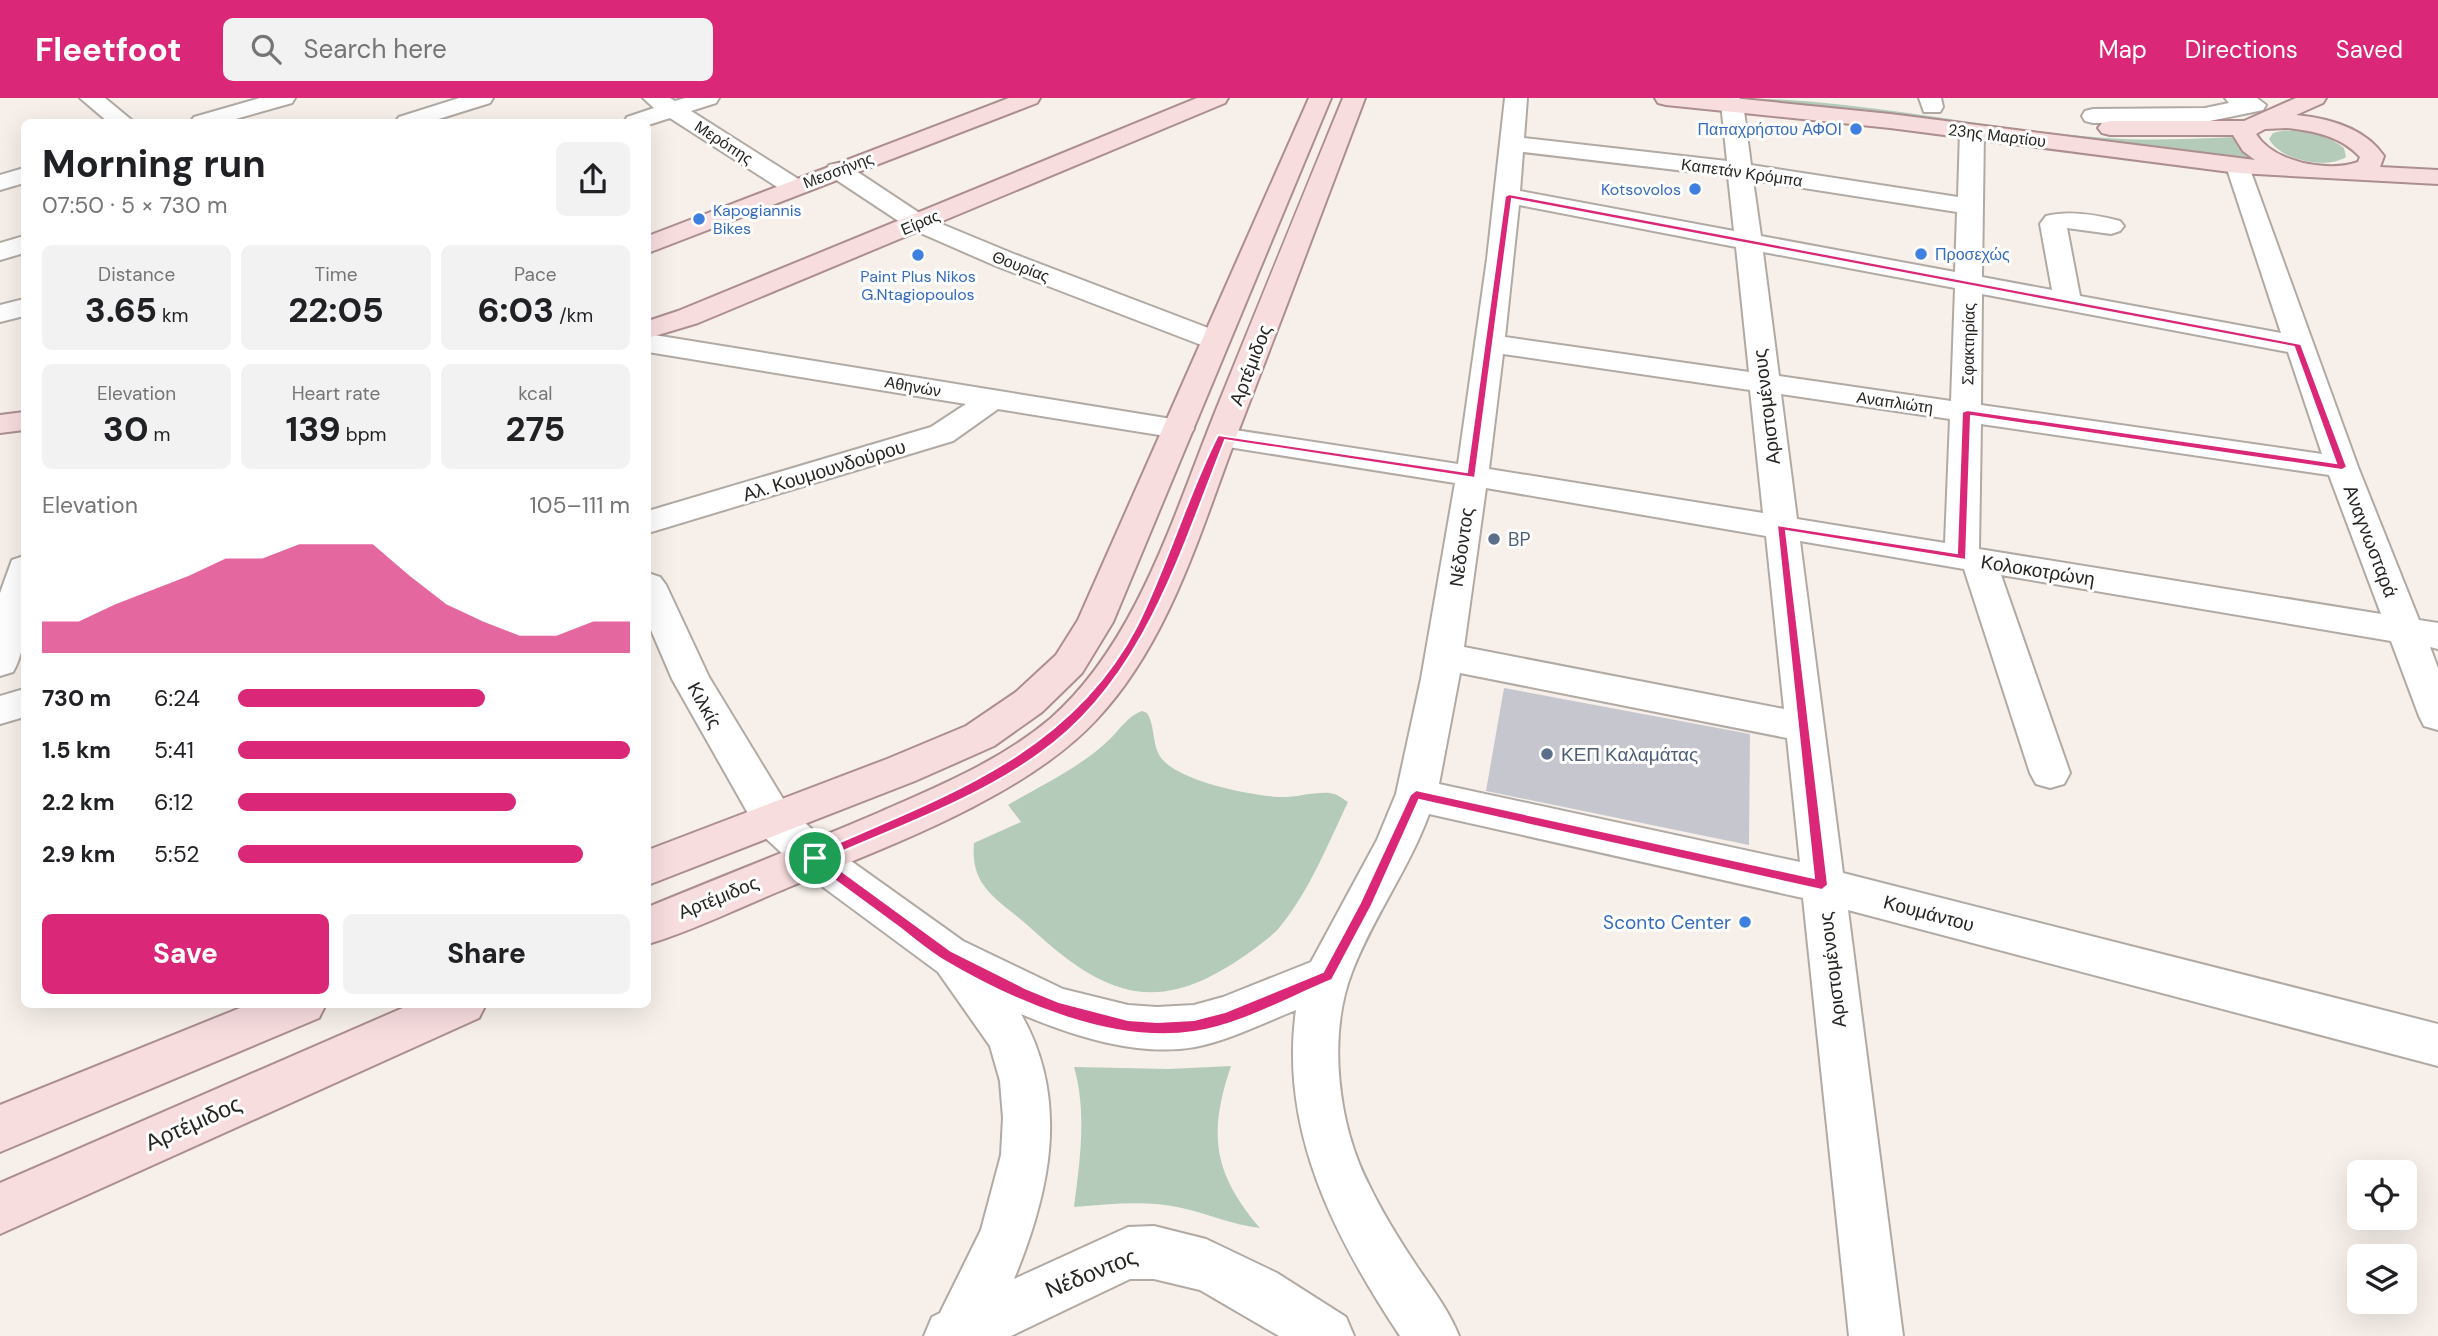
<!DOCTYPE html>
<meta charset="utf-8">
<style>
:root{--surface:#fff;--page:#f2f2f2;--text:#202124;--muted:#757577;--accent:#db2777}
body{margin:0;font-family:"DM Sans",sans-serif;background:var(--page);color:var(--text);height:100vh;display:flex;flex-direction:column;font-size:26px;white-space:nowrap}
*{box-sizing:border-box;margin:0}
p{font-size:23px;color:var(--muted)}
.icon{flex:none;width:38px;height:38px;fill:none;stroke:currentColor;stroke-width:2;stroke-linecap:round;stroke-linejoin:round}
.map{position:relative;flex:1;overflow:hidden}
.details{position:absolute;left:21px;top:21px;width:630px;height:889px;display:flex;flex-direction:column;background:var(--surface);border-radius:10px;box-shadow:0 7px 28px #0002}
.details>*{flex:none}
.controls{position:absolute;left:2347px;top:1062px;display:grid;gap:14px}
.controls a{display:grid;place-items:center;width:70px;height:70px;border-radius:10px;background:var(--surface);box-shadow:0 7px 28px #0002;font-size:35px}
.pin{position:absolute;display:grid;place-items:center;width:60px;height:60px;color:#fff;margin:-30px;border:4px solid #fff;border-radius:50%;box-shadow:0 2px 7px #0007}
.round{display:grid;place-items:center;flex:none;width:74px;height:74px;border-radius:10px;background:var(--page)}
.overview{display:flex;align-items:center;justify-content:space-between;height:119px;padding:0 21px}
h1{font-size:38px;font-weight:700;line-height:52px}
.metrics{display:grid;grid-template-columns:repeat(3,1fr);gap:10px;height:119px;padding:7px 21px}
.metrics div{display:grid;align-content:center;border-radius:10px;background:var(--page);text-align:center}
.metrics b{font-size:35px;font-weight:700}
.metrics small{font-size:19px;font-weight:400}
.metrics p{font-size:19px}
.chart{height:196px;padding:14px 21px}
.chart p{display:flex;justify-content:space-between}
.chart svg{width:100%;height:126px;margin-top:7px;fill:var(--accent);opacity:.7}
.cta{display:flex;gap:14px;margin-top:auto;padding:14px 21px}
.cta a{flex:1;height:80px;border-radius:10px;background:var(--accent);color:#fff;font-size:28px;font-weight:700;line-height:80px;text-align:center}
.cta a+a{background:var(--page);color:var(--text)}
ul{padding:0 21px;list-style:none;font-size:23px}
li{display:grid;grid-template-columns:112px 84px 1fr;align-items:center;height:52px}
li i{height:18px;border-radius:9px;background:var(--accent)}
header{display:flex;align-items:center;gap:42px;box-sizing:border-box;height:98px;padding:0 35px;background:var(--accent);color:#fff}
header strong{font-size:33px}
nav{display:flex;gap:38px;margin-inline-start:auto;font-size:24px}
.search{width:490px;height:63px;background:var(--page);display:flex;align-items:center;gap:18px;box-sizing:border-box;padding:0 24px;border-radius:10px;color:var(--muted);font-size:26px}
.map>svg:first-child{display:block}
</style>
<header>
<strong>Fleetfoot</strong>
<div class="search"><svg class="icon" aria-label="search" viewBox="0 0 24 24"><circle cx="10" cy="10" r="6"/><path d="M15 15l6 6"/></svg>Search here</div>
<nav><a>Map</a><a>Directions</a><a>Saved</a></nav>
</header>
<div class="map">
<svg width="2438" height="1238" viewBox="0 0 2438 1238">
<rect width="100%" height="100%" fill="#f7f0ea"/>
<path fill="#b4cbba" d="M 1731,0 C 1857,0 1981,31 2106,40 C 2149,43 2191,41 2234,39 L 2252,60 Z
M 2281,33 C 2303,32 2327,36 2344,50 L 2346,59 C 2326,72 2280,62 2269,41 L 2273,35 Z
M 1142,613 L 1147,615 C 1156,629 1151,647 1162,661 C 1181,684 1255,699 1285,699 C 1299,699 1321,692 1334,696 C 1339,697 1344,702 1348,704 C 1328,746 1309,794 1279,830 C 1271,839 1259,847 1250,854 C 1212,881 1169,904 1122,890 C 1084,879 1053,850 1025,825 C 996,800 970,788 974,745 L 1021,724 L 1008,707 C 1042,687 1081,669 1110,641 C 1119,632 1129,617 1142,613 Z
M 1231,968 C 1208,1036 1213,1075 1260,1130 C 1233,1127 1209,1116 1182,1110 C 1146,1102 1111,1106 1074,1109 C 1080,1062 1087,1014 1074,969 L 1168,971 Z"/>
<path fill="#c6c6ce" d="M 1504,590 L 1750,636 L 1749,747 L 1486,693 Z"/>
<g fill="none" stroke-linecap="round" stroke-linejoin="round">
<g stroke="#b1aaa4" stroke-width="4">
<path id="minor" d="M 80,0 L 105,0 L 134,24 L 108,24 Z
M 260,0 L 295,0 L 292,5 L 225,24 L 190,24 L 194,19 Z
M 459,0 L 493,0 L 490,5 L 429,24 L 395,24 L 399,19 Z
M 643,0 L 670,0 L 675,3 L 685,0 L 719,0 L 716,5 L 691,13 L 803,84 L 806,89 L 803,94 L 794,96 L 785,94 L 670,20 L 648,27 L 648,24 L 624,24 L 627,19 L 654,10 Z
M 1505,0 L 1527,0 L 1524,40 L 1727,63 L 1721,5 L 1724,0 L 1739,0 L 1743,5 L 1751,67 L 1958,99 L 1960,33 L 1964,28 L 1980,28 L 1984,33 L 1982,179 L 2052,192 L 2040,126 L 2046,118 C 2070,112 2097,117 2120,123 L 2124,128 L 2120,133 L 2111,136 L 2067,130 L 2080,198 L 2281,235 L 2226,68 L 2229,63 L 2238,61 L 2247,63 L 2358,369 L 2419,522 L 2438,525 L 2438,551 L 2430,549 L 2438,570 L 2438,632 L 2424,628 L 2419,618 L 2391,543 L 2001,477 L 2070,675 L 2064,686 L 2050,690 L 2036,686 L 2030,675 L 1964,471 L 1800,443 L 1843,775 L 2438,926 L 2438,968 L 1848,812 L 1903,1238 L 1849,1238 L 1803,800 L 1429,716 C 1409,771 1373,819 1352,874 C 1327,938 1338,1027 1369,1087 C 1383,1116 1400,1143 1418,1170 C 1433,1192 1449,1213 1459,1238 L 1400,1238 C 1335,1140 1279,1033 1296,912 C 1263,925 1230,942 1195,949 C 1137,959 1073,938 1021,916 C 1070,1002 1050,1094 1014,1181 L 1128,1129 L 1154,1128 L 1206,1141 L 1277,1175 L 1346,1219 L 1354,1238 L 1279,1238 L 1200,1192 L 1154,1181 L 1130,1181 L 1011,1238 L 924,1238 L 932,1219 L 940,1215 L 981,1132 L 1001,1057 L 1003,1020 L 1000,983 L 990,948 L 938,874 L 800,772 L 758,733 L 672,581 L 648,525 L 648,475 L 660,479 L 666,487 L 709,579 L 788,709 L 830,748 L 963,843 L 1063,891 L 1128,907 L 1157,909 L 1194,907 L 1223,899 L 1311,864 L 1377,742 L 1396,696 L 1421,581 L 1455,385 L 1222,348 L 1211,346 L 1206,339 L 1211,332 L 1222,330 L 1458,366 L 1487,161 ZM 1523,54 L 1728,78 L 1734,133 L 1520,93 ZM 1753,82 L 1957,114 L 1955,174 L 1761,138 ZM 1519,107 L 1736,149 L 1749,274 L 1505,239 ZM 1763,154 L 1955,190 L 1951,303 L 1779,278 ZM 1982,196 L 2288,254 L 2322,356 L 1981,307 ZM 1503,256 L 1750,292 L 1763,415 L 1489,371 ZM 1781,296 L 1950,321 L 1945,445 L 1797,421 ZM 1981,326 L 2329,377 L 2381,516 L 1979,451 ZM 1486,390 L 1766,438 L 1784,611 L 1464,549 ZM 1460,575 L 1787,640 L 1800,764 L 1439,686 Z
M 1919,0 L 1941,0 L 1943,9 L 1940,14 L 1924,14 Z
M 2225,0 L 2257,0 L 2266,7 L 2263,12 L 2205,24 L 2093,25 L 2085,23 L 2082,18 L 2085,13 L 2093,11 L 2205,10 L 2229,5 Z
M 838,65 L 847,67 L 927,120 L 1014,156 L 1224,236 L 1228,242 L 1224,248 L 1214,251 L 1204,248 L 996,168 L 909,130 L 829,77 L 826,72 L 829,67 Z
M 24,70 L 24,85 L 0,92 L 0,77 Z
M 24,138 L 24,155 L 0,162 L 0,145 Z
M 24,201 L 24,218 L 0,224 L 0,207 Z
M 648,236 L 1178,322 L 1189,324 L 1194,331 L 1189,338 L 1178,340 L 998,311 L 953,343 L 648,435 L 648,413 L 931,329 L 966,306 L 648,254 Z
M 24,458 C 27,491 30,546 13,574 L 0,578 L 0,495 L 12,462 Z
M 24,591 L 24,619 L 0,626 L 0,598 Z"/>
</g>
<g stroke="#ac8e8f" stroke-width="4">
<path id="major" d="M 1009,0 L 1040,0 L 1037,5 L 648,155 L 648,138 Z
M 1197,0 L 1228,0 L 1225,5 L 698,225 L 648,240 L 648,223 L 678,213 Z
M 1309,0 L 1331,0 L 1113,524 L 1082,575 L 1042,614 L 994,648 L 915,683 L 648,787 L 648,752 L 887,661 L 966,628 L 1016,594 L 1056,557 L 1078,522 Z
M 1343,0 L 1365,0 C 1323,111 1281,223 1238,334 C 1201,431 1170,543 1097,621 C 1023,701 880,751 780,793 C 736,811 692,833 648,846 L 648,809 C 725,777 803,747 880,714 C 939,688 1000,663 1050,621 C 1137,545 1174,416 1216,312 C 1258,208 1300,104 1343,0 Z
M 1655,0 L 1732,0 L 1890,16 L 2255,62 L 2243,53 L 2233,37 L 2110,37 L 2102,35 L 2098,30 L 2102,25 L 2110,23 L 2244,23 L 2296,0 L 2326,0 L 2323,5 L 2296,17 C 2328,20 2365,30 2384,58 L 2380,69 L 2438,72 L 2438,86 L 2238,75 L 1890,30 L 1666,7 L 1658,5 ZM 2287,30 C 2314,33 2341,38 2360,59 L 2358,64 C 2328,75 2273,64 2256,36 L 2265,31 Z
M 24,314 L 24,332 L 0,335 L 0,317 Z
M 250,906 L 326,906 L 319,920 L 0,1054 L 0,1007 Z
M 412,906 L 486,906 L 479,920 L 0,1136 L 0,1085 Z"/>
</g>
<use href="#minor" fill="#fff" fill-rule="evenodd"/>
<use href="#major" fill="#f8dddf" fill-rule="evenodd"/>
</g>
<path fill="#db2777" stroke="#fff" stroke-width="2" fill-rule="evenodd" d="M 1509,96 L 2301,246 L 2347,369 L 2342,372 L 1971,318 L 1966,462 L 1786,433 L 1828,787 L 1822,792 L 1419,702 L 1372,807 L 1332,882 C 1290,899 1239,928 1194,934 C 1112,947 1012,903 943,862 C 928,853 914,841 900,830 C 870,808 840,786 810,764 L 810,757 C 937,701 1069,659 1137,528 C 1168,466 1187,398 1218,337 L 1467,374 L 1505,98 ZM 1512,101 L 2294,249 L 2336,365 L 1967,312 L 1962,314 L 1957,455 L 1777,427 L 1814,780 L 1416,692 L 1410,697 L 1360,805 L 1323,874 L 1225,914 L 1194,922 L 1157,924 L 1128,922 L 1059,904 L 1025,890 L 951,853 L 825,761 C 897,729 975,702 1039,656 C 1143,584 1180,455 1225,342 L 1475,380 Z"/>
<g fill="#3f7fe0" stroke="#fefefe" stroke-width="2.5">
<circle cx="1856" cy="31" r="7"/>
<circle cx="1695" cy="91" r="7"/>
<circle cx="699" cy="121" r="7"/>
<circle cx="1921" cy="156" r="7"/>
<circle cx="918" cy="157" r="7"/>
<circle cx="1745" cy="824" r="7"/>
</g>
<g fill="#5c6f8a" stroke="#fefefe" stroke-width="2.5">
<circle cx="1494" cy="441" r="7"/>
<circle cx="1547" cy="656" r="7"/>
</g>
<g text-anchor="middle" stroke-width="6" stroke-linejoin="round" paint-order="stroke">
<g font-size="16" fill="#366cbe" stroke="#fefefe" text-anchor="end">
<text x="1842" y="37">Παπαχρήστου ΑΦΟΙ</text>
<text x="1681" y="97">Kotsovolos</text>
<text x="713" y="118" text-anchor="start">Kapogiannis<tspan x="713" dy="18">Bikes</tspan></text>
<text x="1935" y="162" text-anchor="start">Προσεχώς</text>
<text x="918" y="184" text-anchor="middle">Paint Plus Nikos<tspan x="918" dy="18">G.Ntagiopoulos</tspan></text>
</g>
<g font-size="16" fill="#272522" stroke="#fefefe">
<text transform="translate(1997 37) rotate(7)" y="6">23ης Μαρτίου</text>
<text transform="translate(724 44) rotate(33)" y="6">Μερόπης</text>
<text transform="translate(838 72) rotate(-21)" y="6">Μεσσήνης</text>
<text transform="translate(1742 74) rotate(8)" y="6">Καπετάν Κρόμπα</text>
<text transform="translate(920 124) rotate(-23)" y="6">Είρας</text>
<text transform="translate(1021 168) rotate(21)" y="6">Θουρίας</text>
<text transform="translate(1968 246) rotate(-89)" y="6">Σφακτηρίας</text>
<text transform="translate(913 288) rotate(10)" y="6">Αθηνών</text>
<text transform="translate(1895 304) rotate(8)" y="6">Αναπλιώτη</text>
</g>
<g font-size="19" fill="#272522" stroke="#fefefe">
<text transform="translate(1250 267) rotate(-69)" y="7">Αρτέμιδος</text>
<text transform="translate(1766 309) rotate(-97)" y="7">Αριστομένους</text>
<text transform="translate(824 372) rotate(-17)" y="7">Αλ. Κουμουνδούρου</text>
<text transform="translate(2371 443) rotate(69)" y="7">Αναγνωσταρά</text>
<text transform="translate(1461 449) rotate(-82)" y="7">Νέδοντος</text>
<text transform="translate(2038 472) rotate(9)" y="7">Κολοκοτρώνη</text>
<text transform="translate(705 607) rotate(61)" y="7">Κιλκίς</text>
<text transform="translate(718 799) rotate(-22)" y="7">Αρτέμιδος</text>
<text transform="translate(1929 815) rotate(15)" y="7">Κουμάντου</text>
<text transform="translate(1832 872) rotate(-97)" y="7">Αριστομένους</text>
</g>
<g font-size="19" fill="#4e5e75" stroke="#fefefe" text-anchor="start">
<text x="1508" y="448">BP</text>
<text x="1561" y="663">ΚΕΠ Καλαμάτας</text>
</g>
<g font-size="19" fill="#366cbe" stroke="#fefefe" text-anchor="end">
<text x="1731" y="831">Sconto Center</text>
</g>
<g font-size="23" fill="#272522" stroke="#fefefe">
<text transform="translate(193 1025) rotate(-24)" y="8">Αρτέμιδος</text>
<text transform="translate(1091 1175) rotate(-22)" y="8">Νέδοντος</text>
</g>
</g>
</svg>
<div class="controls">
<a><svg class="icon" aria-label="locate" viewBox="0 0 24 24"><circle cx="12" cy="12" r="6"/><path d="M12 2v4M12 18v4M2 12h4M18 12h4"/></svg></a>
<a><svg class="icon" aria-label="layers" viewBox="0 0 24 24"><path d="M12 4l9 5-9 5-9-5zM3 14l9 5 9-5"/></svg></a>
</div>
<div class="pin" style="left:815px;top:760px;background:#1e9e55"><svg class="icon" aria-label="arrive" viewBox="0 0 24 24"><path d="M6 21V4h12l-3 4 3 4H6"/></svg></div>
<section class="details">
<div class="overview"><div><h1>Morning run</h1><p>07:50 · 5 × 730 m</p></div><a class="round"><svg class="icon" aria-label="share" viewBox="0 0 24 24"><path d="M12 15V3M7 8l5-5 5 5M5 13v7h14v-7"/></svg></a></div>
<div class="metrics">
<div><p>Distance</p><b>3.65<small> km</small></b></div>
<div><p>Time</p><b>22:05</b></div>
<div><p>Pace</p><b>6:03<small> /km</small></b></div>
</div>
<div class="metrics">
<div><p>Elevation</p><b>30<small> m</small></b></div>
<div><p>Heart rate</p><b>139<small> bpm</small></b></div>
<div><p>kcal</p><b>275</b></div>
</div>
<div class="chart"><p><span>Elevation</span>105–111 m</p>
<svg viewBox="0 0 160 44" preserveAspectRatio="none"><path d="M0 44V33L10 33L20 27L30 22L40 17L50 11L60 11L70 6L80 6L90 6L100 17L110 27L120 33L130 38L140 38L150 33L160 33V44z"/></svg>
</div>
<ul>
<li><b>730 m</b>6:24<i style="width:63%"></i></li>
<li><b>1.5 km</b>5:41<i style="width:100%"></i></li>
<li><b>2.2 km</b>6:12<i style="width:71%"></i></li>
<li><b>2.9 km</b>5:52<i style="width:88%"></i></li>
</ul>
<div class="cta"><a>Save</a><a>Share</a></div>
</section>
</div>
